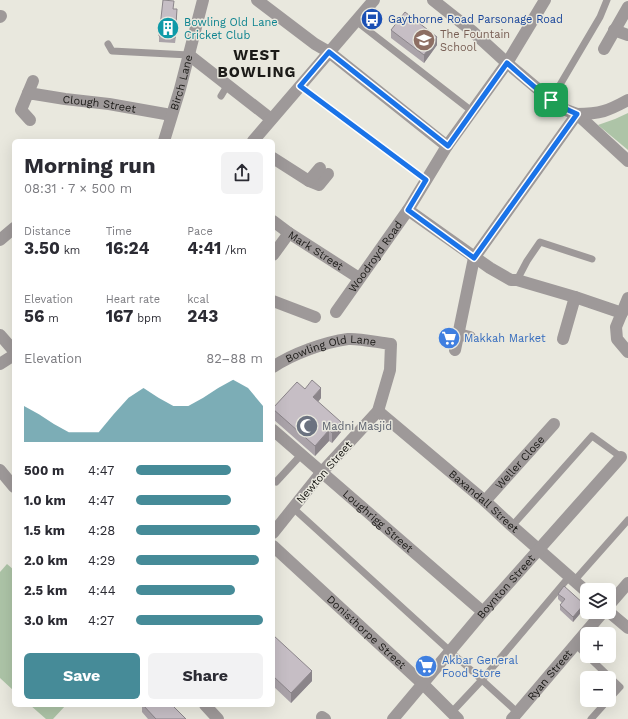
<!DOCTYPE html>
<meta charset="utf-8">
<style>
:root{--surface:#fff;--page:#f2f2f3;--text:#2b2b33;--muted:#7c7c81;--accent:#468b98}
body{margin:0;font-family:"Work Sans",sans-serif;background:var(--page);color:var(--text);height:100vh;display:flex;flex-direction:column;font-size:15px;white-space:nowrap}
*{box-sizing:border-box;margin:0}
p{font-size:13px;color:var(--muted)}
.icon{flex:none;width:22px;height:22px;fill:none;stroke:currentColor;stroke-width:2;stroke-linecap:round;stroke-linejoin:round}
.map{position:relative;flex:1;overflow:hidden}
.sheet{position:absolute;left:12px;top:139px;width:263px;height:568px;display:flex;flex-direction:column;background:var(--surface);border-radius:6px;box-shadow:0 4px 16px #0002}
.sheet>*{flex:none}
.controls{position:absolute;left:580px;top:583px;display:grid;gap:8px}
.controls a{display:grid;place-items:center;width:36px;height:36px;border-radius:6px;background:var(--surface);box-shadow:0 4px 16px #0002;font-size:20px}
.pin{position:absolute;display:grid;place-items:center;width:34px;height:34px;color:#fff;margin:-17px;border-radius:8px;box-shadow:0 2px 6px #0006}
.round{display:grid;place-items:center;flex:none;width:42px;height:42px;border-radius:6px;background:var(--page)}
.summary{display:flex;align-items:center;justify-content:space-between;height:68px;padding:0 12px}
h1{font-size:22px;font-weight:700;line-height:30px}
.figures{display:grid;grid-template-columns:repeat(3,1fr);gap:6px;height:68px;padding:4px 12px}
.figures div{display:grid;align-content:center}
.figures b{font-size:17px;font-weight:700}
.figures small{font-size:11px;font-weight:400}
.figures p{font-size:11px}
.chart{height:112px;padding:8px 12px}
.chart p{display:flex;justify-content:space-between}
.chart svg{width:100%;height:72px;margin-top:4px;fill:var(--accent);opacity:.7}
.cta{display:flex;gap:8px;margin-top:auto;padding:8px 12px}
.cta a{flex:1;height:46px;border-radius:6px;background:var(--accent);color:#fff;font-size:16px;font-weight:700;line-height:46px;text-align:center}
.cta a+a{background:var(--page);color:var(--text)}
ul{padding:0 12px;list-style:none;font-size:13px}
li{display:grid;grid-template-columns:64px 48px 1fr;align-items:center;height:30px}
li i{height:10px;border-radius:5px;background:var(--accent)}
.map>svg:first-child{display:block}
</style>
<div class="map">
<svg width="628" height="719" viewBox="0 0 628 719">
<rect width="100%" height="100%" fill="#e9e8de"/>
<path fill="#adc4a7" d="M 628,113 L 628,150 L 598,125 L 615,119 Z
M 7,564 L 14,570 L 14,691 L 0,678 L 0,572 Z
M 30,705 L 66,705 L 53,719 L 46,719 Z"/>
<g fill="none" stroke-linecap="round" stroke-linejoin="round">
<path stroke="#9e9999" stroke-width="7" d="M 356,21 L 473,112
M 108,44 L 112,51 L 189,55
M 300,86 L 426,180
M 221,96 L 227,86
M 551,100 L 600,17 L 607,0
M 517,280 L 527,261 L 540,242 L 592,259
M 276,482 L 301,455
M 293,508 L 517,712
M 512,526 L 592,436 L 621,457
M 574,581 L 628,520
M 575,644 L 620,687 L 609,699
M 451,713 L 481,681 L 569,577
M 591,719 L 608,700"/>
<g stroke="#9e9999" stroke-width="12">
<path d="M 257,0 L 315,44 L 329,52 L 447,146"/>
<path d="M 433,0 L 472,31 L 507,63 L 551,100 L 563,109 L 577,114 L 628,161"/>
<path d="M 0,17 L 1,16"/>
<path d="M 614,30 L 628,35"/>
<path d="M 604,49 L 628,7"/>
<path d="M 189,55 L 271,119"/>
<path d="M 28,93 L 33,81"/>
<path d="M 577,114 C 600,114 608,111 628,100"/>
<path id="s1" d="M 30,120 L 21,110 L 28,93 L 65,99 L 109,104 L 171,115"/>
<path id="s2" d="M 164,141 L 180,89 L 203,0"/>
<path d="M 253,141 L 374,0"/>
<path d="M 273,158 L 309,181 L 319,185 L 328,174"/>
<path d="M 309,181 L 320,168"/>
<path d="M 408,210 L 490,268 L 511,280 L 517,280 L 575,297 L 622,313"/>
<path id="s3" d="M 273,221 L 289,233 L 359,278"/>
<path d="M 0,240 L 14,228"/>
<path d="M 273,255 L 289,233"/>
<path d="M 628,298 L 616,327 L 617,339 L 628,352"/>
<path d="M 273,301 L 315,317"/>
<path id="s4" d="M 336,312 L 408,210 L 447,146 L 507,63 L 545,0"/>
<path d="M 458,334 L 470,337"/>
<path d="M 0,335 L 14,351"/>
<path d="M 563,339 L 575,297"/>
<path d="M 455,350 L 474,258 L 577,114"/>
<path d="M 0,364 L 14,355"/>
<path id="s5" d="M 273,367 C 292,354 325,342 348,339 C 359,338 380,343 391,344 L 390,370 L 378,411 L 321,473 L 273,533"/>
<path id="s6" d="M 378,411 L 485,501 L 512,526 L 587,592"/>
<path id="s7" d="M 273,430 L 483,612"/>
<path d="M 0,470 L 14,487"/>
<path id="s8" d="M 485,501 L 554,424"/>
<path id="s9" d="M 273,546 L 423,684 L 458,719"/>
<path d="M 609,605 L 628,583"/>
<path d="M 609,612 L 628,628"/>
<path d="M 205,705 L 218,719"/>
<path d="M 322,717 L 325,719"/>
<path id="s10" d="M 393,719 L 483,612 L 621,457"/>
<path id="s11" d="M 512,719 L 603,612"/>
</g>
</g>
<path fill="#aaa3a9" d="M 173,9 L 177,14 L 175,43 L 159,42 L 159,36 Z
M 391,30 L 437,45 L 424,63 L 391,38 Z
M 305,389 L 321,398 L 318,402 L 341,432 L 332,443 L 329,441 L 315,456 L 273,419 L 273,408 Z
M 558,594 L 584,609 L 573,622 L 560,610 L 560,605 L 562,603 L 558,599 Z
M 273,635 L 312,681 L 291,703 L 273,686 Z
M 142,705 L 172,705 L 186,719 L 148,719 L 142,712 Z"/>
<path fill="#8b858a" d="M 177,9 L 177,14 L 175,43 L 175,38 Z
M 437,37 L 437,45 L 424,63 L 424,55 Z
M 321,388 L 321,398 L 313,408 L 313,397 Z
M 341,422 L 341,432 L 332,443 L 332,433 Z
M 329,430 L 329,441 L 315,456 L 315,446 Z
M 584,604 L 584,609 L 573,622 L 573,617 Z
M 312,671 L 312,681 L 291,703 L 291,693 Z"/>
<path fill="#c6bec5" stroke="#8b858a" d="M 163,0 L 174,1 L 173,9 L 177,9 L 175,38 L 159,36 Z
M 405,12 L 437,37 L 424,55 L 391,30 Z
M 312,380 L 321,388 L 313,397 L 341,422 L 332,433 L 329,430 L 315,446 L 273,409 L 273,408 L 297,382 L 305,389 Z
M 564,586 L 584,604 L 573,617 L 560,605 L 565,599 L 558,594 Z
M 273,635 L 312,671 L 291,693 L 273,676 Z
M 143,705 L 172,705 L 186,719 L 156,719 Z"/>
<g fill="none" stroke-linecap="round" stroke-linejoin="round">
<g stroke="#fff" stroke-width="8">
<path id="route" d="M 329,52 L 448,146 L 507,63 C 529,82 550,103 577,114 L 474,258 L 408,210 L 426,180 L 300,86 Z"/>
</g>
<use href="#route" stroke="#1a73e8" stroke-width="5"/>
</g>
<defs>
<g id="bus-disc" transform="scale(1.15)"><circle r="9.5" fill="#1a4fb4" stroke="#e9e8de"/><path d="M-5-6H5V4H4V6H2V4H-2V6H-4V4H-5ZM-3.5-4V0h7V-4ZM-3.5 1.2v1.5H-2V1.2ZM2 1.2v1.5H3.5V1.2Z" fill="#fff"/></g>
<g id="building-disc" transform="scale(1.15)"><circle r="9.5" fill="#0f9aa8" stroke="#e9e8de"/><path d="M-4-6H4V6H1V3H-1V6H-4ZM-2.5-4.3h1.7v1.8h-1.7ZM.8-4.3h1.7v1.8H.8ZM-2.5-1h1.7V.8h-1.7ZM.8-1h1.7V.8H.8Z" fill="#fff"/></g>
<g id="school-disc" transform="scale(1.15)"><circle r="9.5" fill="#8d6e63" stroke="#e9e8de"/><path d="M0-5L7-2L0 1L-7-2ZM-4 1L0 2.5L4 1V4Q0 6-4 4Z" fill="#fff"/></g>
<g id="supermarket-disc" transform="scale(1.15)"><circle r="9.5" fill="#3f7fe0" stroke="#e9e8de"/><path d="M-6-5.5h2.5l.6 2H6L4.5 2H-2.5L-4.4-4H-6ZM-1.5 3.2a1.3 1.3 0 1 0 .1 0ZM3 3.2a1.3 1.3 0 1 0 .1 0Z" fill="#fff"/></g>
<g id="mosque-disc" transform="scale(1.15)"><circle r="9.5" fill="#6b7280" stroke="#e9e8de"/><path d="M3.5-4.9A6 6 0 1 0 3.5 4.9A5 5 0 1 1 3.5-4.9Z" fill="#fff"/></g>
</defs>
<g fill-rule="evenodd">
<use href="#bus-disc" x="372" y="19"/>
<use href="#building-disc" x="168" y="28"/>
<use href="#school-disc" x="424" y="40"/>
<use href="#supermarket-disc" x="449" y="338"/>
<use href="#mosque-disc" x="307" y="426"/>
<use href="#supermarket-disc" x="426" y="666"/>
</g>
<g text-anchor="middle" stroke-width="3" stroke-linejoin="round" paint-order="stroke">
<g font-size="11" fill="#164399" stroke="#e9e8de" text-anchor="start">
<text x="388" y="23">Gaythorne Road Parsonage Road</text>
</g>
<g font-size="11" fill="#0d838f" stroke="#e9e8de" text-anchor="start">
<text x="184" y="26">Bowling Old Lane<tspan x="184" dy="13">Cricket Club</tspan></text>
</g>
<g font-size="11" fill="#785e54" stroke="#e9e8de" text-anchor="start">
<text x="440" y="38">The Fountain<tspan x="440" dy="13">School</tspan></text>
</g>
<g font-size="11" fill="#1c1b18" stroke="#e9e8de">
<text dy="4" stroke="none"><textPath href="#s2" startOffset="61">Birch Lane</textPath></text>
<text dy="4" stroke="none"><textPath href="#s1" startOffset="104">Clough Street</textPath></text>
<text dy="4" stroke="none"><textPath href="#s3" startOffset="52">Mark Street</textPath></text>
<text dy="4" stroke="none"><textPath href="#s4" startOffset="68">Woodroyd Road</textPath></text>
<text dy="4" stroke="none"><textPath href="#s5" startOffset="62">Bowling Old Lane</textPath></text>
<text dy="4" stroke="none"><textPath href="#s8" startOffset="52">Weller Close</textPath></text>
<text transform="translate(324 472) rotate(-49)" y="4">Newton Street</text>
<text dy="4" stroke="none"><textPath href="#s6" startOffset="139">Baxandall Street</textPath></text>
<text dy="4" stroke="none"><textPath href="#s7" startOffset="139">Loughrigg Street</textPath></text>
<text dy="4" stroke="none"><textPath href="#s10" startOffset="174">Boynton Street</textPath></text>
<text dy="4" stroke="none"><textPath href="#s9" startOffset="127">Donisthorpe Street</textPath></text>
<text dy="4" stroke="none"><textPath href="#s11" startOffset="58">Ryan Street</textPath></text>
</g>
<g font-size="11" fill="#366cbe" stroke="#e9e8de" text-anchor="start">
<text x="464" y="342">Makkah Market</text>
<text x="442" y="664">Akbar General<tspan x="442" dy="13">Food Store</tspan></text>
</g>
<g font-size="11" fill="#5b616d" stroke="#e9e8de" text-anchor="start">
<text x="322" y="430">Madni Masjid</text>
</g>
<g font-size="15" font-weight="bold" letter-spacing="1" fill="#1c1b18" stroke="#e9e8de">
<text x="257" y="60">WEST<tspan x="257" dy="17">BOWLING</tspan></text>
</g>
</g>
</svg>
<div class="controls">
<a><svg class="icon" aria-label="layers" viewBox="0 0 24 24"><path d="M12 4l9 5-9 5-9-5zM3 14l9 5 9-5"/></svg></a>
<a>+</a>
<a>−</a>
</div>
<div class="pin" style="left:551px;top:100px;background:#1e9e55"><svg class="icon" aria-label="arrive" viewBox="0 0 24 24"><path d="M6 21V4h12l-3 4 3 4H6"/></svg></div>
<section class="sheet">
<div class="summary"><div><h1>Morning run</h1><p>08:31 · 7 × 500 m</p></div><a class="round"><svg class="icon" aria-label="share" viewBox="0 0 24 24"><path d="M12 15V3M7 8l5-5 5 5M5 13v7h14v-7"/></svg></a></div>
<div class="figures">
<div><p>Distance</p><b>3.50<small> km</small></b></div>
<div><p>Time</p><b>16:24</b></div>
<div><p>Pace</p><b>4:41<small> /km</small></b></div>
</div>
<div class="figures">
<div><p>Elevation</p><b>56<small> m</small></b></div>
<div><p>Heart rate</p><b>167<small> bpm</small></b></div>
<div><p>kcal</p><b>243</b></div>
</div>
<div class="chart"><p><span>Elevation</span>82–88 m</p>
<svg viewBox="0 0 160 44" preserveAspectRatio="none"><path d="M0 44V22L10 27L20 33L30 38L40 38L50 38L60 27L70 17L80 11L90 17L100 22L110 22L120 17L130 11L140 6L150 11L160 22V44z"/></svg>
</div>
<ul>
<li><b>500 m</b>4:47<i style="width:75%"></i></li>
<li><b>1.0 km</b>4:47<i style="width:75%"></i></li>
<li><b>1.5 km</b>4:28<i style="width:98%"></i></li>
<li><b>2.0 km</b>4:29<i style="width:97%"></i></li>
<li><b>2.5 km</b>4:44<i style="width:78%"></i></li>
<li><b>3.0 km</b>4:27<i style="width:100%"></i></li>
</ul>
<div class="cta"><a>Save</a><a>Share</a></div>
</section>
</div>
